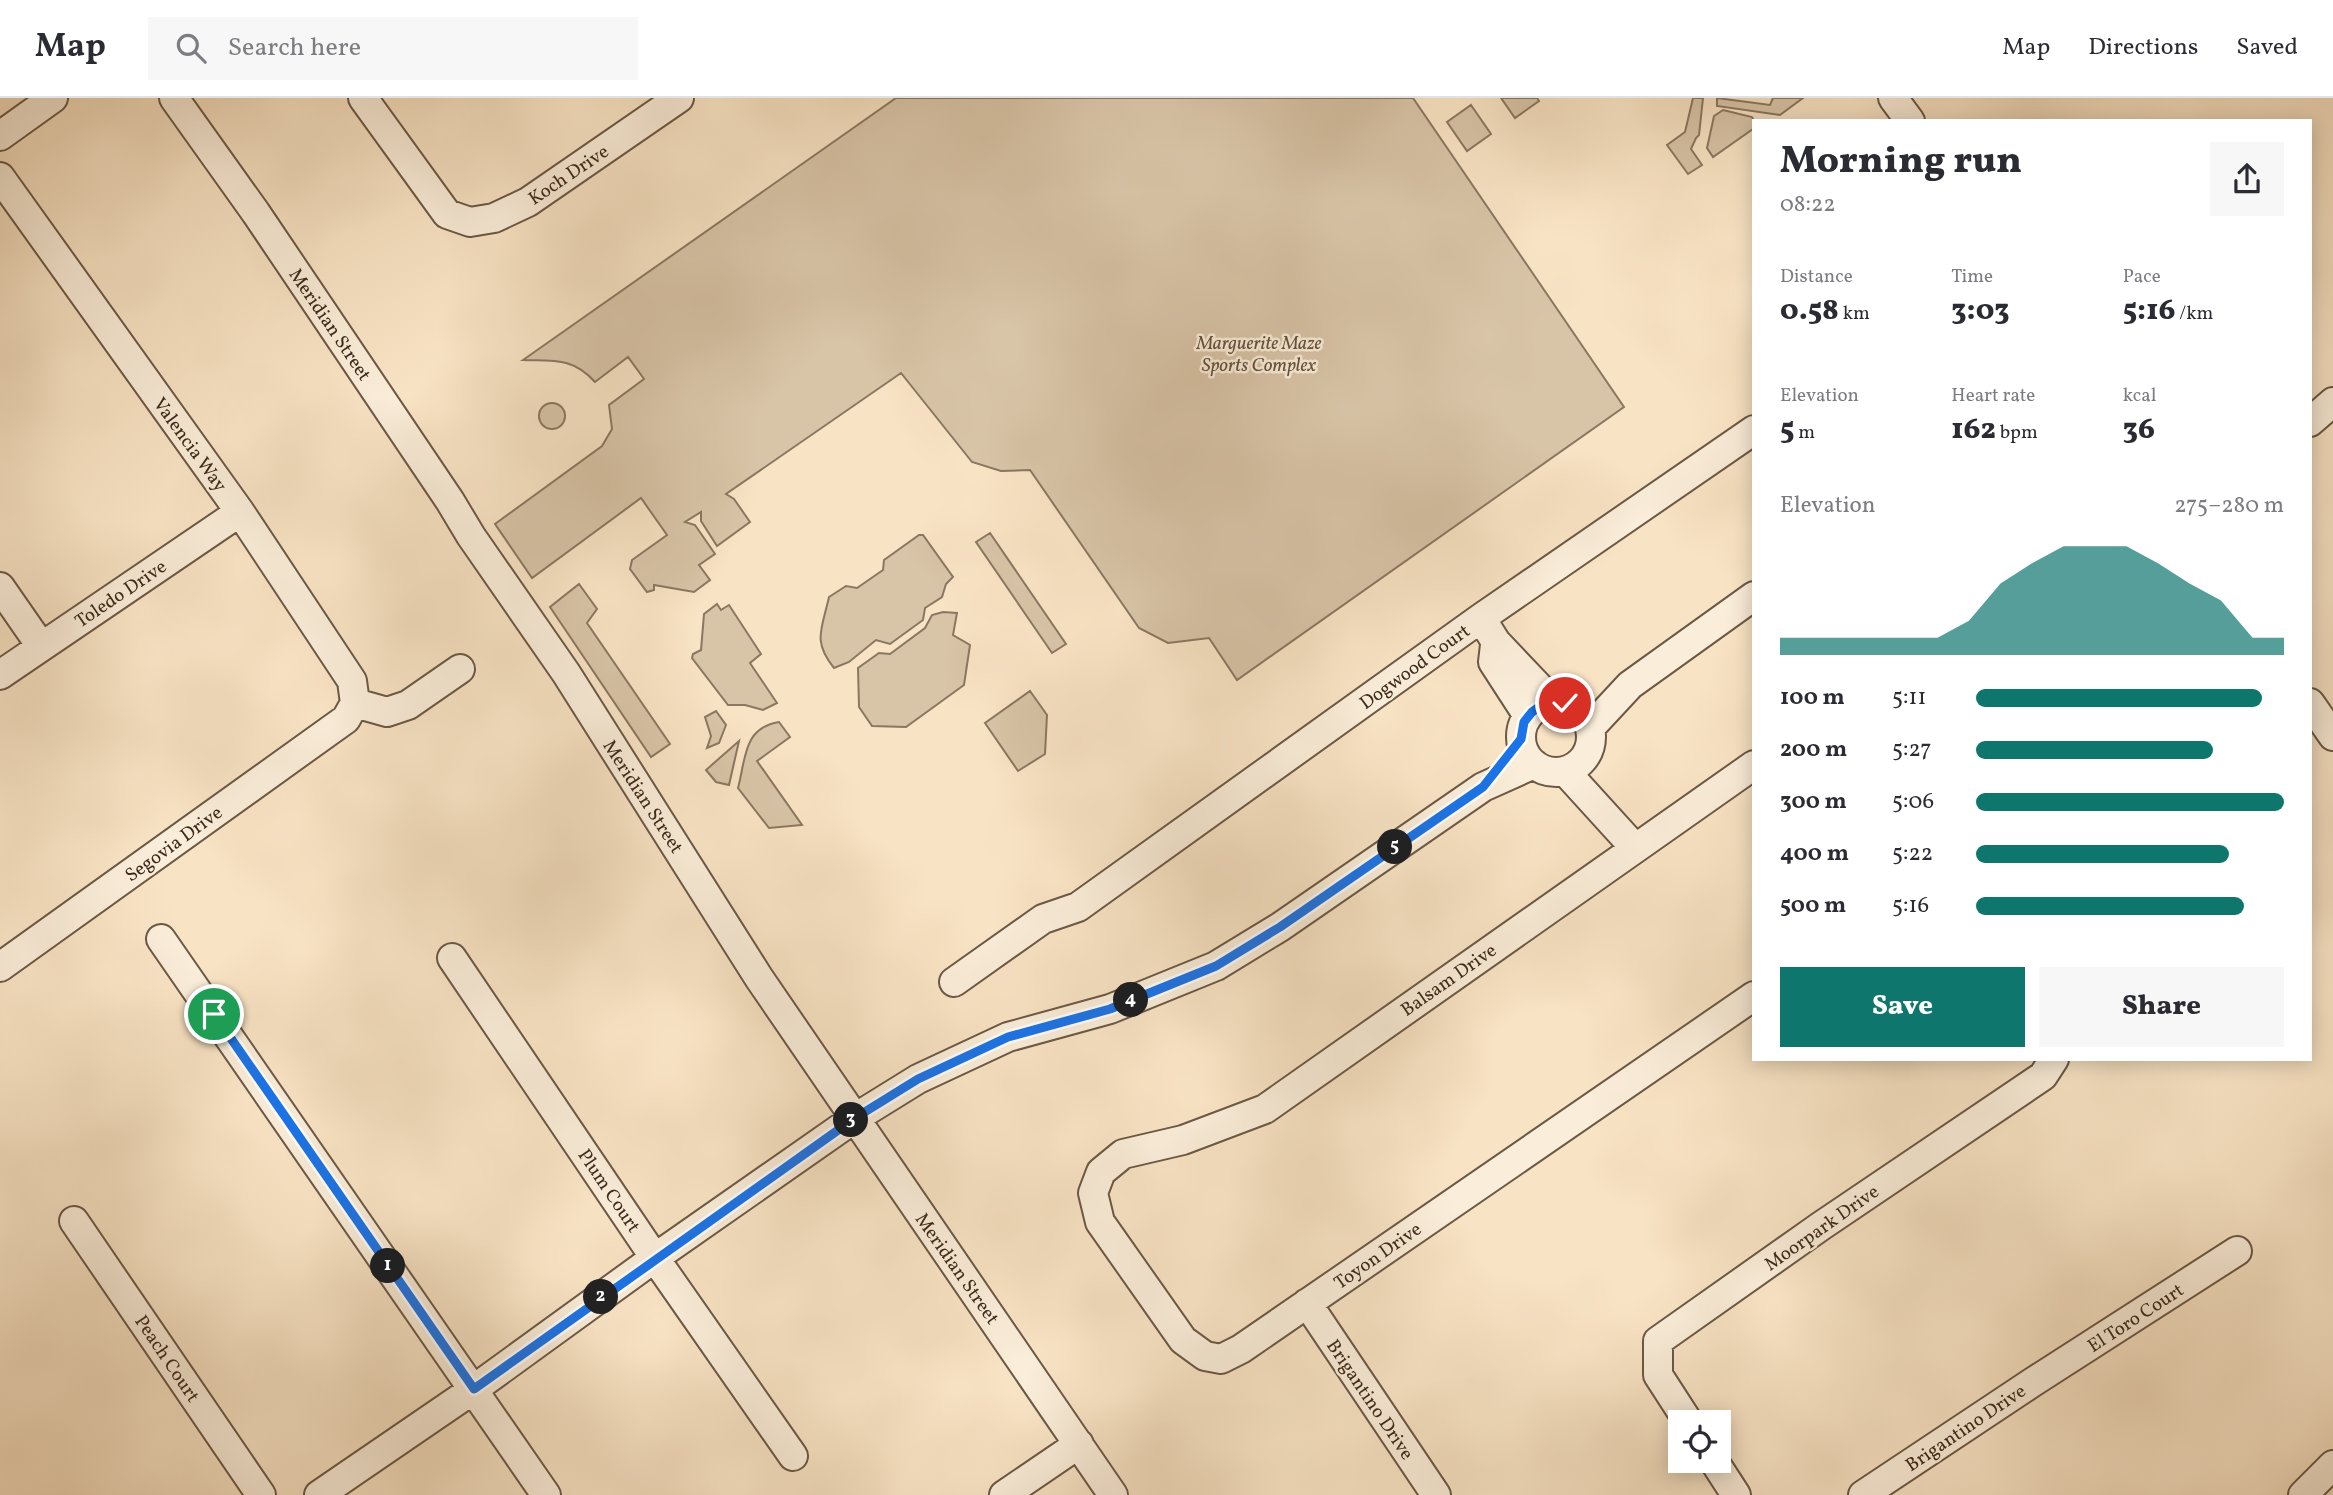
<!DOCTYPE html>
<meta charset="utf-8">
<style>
:root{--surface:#fff;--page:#f7f7f7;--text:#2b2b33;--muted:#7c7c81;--line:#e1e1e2;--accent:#0f766e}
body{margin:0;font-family:Vollkorn,serif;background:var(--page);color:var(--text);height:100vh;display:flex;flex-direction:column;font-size:26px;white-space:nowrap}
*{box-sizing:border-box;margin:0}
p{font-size:23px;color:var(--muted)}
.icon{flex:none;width:38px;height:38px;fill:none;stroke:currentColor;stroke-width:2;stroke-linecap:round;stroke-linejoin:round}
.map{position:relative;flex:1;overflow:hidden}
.panel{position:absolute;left:1752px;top:21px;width:560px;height:942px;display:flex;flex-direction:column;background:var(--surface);border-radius:0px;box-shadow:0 4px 18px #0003}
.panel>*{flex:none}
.fabs{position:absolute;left:1668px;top:1312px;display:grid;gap:14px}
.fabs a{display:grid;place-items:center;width:63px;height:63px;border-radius:0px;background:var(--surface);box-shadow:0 4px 18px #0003;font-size:35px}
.pin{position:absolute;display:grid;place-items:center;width:60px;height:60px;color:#fff;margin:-30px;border:4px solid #fff;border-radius:50%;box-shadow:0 2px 7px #0007}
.km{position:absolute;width:35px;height:35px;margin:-18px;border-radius:50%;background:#222;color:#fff;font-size:19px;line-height:35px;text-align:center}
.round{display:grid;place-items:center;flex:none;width:74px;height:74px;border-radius:0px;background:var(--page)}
.headline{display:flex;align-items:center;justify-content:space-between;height:119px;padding:0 28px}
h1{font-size:38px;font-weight:800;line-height:52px}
.stats{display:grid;grid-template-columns:repeat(3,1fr);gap:10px;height:119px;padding:7px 28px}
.stats div{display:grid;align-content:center}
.stats b{font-size:30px;font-weight:800}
.stats small{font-size:19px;font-weight:400}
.stats p{font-size:19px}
.chart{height:196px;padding:14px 28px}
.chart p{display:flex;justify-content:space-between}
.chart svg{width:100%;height:126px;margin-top:7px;fill:var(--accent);opacity:.7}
.primary-button{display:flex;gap:14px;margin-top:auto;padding:14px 28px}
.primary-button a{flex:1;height:80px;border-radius:0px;background:var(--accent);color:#fff;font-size:28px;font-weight:800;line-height:80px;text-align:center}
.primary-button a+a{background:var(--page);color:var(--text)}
ul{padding:0 28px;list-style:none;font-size:23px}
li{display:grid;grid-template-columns:112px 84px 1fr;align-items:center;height:52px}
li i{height:18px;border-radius:9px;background:var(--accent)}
header{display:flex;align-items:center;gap:42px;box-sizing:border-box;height:98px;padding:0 35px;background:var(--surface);border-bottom:2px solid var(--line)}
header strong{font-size:33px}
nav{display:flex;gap:38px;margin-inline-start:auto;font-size:24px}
.search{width:490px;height:63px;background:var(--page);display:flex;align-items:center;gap:18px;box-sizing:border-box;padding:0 24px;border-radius:0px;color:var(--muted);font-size:26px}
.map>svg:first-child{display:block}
</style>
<header>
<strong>Map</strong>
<div class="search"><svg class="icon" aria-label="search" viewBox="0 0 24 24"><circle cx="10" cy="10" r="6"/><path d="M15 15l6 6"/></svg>Search here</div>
<nav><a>Map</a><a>Directions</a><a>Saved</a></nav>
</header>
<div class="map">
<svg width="2333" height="1397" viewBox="0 0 2333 1397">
<rect width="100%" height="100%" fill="#f8e3c4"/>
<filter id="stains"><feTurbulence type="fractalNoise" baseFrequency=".00286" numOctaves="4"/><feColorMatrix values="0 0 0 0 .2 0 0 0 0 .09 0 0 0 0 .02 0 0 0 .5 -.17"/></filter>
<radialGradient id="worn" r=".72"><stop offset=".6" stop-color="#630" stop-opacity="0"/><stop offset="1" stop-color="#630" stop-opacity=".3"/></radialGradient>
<path fill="#d8c4a7" stroke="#8a7761" stroke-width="2" d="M 896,0 L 1413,0 L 1624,309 L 1237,582 L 1209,540 L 1168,545 L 1139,530 L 1030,372 L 1001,373 L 972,364 L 901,275 L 726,396 L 734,401 L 750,424 L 717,448 L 701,423 L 701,414 L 685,424 L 695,427 L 715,456 L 699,467 L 710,482 L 694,494 L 654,487 L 654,492 L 647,494 L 630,471 L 632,462 L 667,437 L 641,400 L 532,480 L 495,426 L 602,348 L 612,331 L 609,307 L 644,281 L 628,259 L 595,284 C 573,259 553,263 523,262 Z
M 1501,0 L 1537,0 L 1539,3 L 1515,20 Z
M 1693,0 L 1703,0 L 1699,37 L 1696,40 L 1691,51 L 1702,67 L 1688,76 L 1667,47 L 1685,34 Z
M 1717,0 L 1770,7 L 1773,0 L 1803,0 L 1780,17 L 1717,8 Z
M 1471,7 L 1491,36 L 1467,53 L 1447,24 Z
M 1723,12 L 1752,19 L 1754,23 L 1753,31 L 1713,59 L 1707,50 L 1714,18 Z
M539 318a13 13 0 1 1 26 0a13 13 0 1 1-26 0Z
M 990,435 L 1066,546 L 1052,555 L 976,444 Z
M 919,437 L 923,437 L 953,479 L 946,486 L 942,499 L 925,510 L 923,522 L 890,546 L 876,542 L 849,564 L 834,570 C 812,543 822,531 829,499 L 846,488 L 857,490 L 883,472 L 884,462 Z
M 579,486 L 597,511 L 587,525 L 670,646 L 651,659 L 550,509 Z
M 717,506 L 721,512 L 729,507 L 761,556 L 750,565 L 777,605 L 763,612 L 745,607 L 728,607 L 692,560 L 693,556 L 701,552 L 704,516 Z
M 943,514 L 957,515 L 953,537 L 970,547 L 964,587 L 906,629 L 872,628 L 859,609 L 858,570 L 879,555 L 890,556 L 925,530 L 932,517 Z
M 1030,593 L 1047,617 L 1045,656 L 1018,673 L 985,625 Z
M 716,613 L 726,627 L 719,645 L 707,650 L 711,638 L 705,619 Z
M 779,624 L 790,639 L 757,663 L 802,727 L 769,730 L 738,690 C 746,660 743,630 779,624 Z
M 739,643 L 729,687 L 716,684 L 706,672 Z"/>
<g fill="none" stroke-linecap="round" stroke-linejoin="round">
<g stroke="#6b5845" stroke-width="32">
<path id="minor" d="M 174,0 L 256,115 L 450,403 L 471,438 L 566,575 L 759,880 L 1113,1397
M 363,0 L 447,116 L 470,124 L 494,120 L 528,104 L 679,0
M 1893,0 L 1910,23
M 0,38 L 53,0
M 0,79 L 240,414 L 352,583 L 355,605 L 346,621 L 0,869
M 2310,324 L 2333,304
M 0,489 L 41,548
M 1481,520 L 1496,544 L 1553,604
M 1495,547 L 1493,564 L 1528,618
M 0,577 L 240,414
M1521 639a35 35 0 1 1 70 0a35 35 0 1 1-70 0Z
M 355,605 L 387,614 L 408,607 L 460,571
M 2310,605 L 2333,638
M 1590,630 L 1630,587 L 1754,498
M 1754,667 L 1265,1011 L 1183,1042 L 1123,1056 L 1101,1074 L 1093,1095 L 1100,1124 L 1183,1242 L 1205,1258 L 1221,1261 L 1241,1251 L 1754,898
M 1565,673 L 1635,750
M 161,841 L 546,1397
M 452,860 L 661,1169 L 793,1358
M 954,884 L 1043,821 L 1078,809 L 1481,520 L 1754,332
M 74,1123 L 261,1397
M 1307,1205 L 1436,1397
M 1689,1325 L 1658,1277 L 1658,1243 L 1821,1128 L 2043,978 L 2054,961
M 1714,1363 L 1736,1397
M 319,1397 L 474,1291 L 656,1159 L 855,1020 L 918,981 L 1008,939 L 1110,911 L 1216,868 L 1280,829 L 1483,689 L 1534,666
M 1004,1397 L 1079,1346
M 1863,1397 L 2033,1284 L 2237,1153
M 2303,1397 L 2333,1367"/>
</g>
<use href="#minor" stroke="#faedd9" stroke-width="28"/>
</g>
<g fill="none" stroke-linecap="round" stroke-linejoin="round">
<g stroke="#fff" stroke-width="14">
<path id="route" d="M 214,916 L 474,1291 L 855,1020 L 918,981 L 1008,939 L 1110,911 L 1216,868 L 1280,829 L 1483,689 L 1521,641 L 1524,624 L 1532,614 L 1542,607 L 1553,604 L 1565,605"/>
</g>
<use href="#route" stroke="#1a73e8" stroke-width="9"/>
</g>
<g text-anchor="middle" stroke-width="5" stroke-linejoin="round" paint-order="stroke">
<g font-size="19" fill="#3c2a1b" stroke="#faedd9">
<text transform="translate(568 76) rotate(-34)" y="7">Koch Drive</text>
<text transform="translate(331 226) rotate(56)" y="7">Meridian Street</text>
<text transform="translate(191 346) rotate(54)" y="7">Valencia Way</text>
<text transform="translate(120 495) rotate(-34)" y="7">Toledo Drive</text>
<text transform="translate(1414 568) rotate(-36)" y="7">Dogwood Court</text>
<text transform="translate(644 698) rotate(57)" y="7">Meridian Street</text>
<text transform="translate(173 745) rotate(-36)" y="7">Segovia Drive</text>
<text transform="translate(1448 881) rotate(-35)" y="7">Balsam Drive</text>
<text transform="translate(610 1092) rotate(56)" y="7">Plum Court</text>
<text transform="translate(1821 1129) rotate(-35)" y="7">Moorpark Drive</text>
<text transform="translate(1377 1157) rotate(-35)" y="7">Toyon Drive</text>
<text transform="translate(958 1170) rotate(55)" y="7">Meridian Street</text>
<text transform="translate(2135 1219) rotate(-33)" y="7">El Toro Court</text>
<text transform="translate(168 1260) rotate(56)" y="7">Peach Court</text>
<text transform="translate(1371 1301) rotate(56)" y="7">Brigantino Drive</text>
<text transform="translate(1965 1329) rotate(-34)" y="7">Brigantino Drive</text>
</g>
<g font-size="19" font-style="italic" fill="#63503e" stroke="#faedd9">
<text x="1259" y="251">Marguerite Maze<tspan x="1259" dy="22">Sports Complex</tspan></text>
</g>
</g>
<rect width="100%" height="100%" filter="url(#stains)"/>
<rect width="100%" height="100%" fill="url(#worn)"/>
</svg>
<div class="fabs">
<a><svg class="icon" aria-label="locate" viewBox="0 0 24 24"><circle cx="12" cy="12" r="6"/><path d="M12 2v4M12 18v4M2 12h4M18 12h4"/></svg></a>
</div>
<div class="pin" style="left:214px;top:916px;background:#1e9e55"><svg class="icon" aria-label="arrive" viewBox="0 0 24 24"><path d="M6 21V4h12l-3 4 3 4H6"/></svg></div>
<div class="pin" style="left:1565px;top:605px;background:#d93025"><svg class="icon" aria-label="check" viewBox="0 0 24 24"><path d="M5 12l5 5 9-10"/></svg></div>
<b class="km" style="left:388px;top:1168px">1</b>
<b class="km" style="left:601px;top:1199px">2</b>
<b class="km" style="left:851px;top:1022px">3</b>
<b class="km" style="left:1131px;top:902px">4</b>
<b class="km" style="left:1395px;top:749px">5</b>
<section class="panel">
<div class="headline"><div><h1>Morning run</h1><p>08:22</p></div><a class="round"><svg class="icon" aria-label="share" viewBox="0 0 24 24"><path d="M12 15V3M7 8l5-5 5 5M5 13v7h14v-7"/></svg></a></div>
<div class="stats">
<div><p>Distance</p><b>0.58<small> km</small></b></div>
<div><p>Time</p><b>3:03</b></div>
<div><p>Pace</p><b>5:16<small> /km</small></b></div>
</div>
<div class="stats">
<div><p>Elevation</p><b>5<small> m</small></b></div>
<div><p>Heart rate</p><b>162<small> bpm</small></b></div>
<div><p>kcal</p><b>36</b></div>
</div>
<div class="chart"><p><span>Elevation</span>275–280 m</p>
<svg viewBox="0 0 160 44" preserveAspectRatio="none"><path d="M0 44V38L10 38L20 38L30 38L40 38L50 38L60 32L70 19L80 12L90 6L100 6L110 6L120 12L130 19L140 25L150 38L160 38V44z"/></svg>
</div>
<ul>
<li><b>100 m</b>5:11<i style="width:93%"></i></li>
<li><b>200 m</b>5:27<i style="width:77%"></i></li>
<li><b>300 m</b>5:06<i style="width:100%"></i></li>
<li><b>400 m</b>5:22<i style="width:82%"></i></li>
<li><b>500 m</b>5:16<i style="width:87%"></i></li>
</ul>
<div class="primary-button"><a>Save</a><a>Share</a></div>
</section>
</div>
